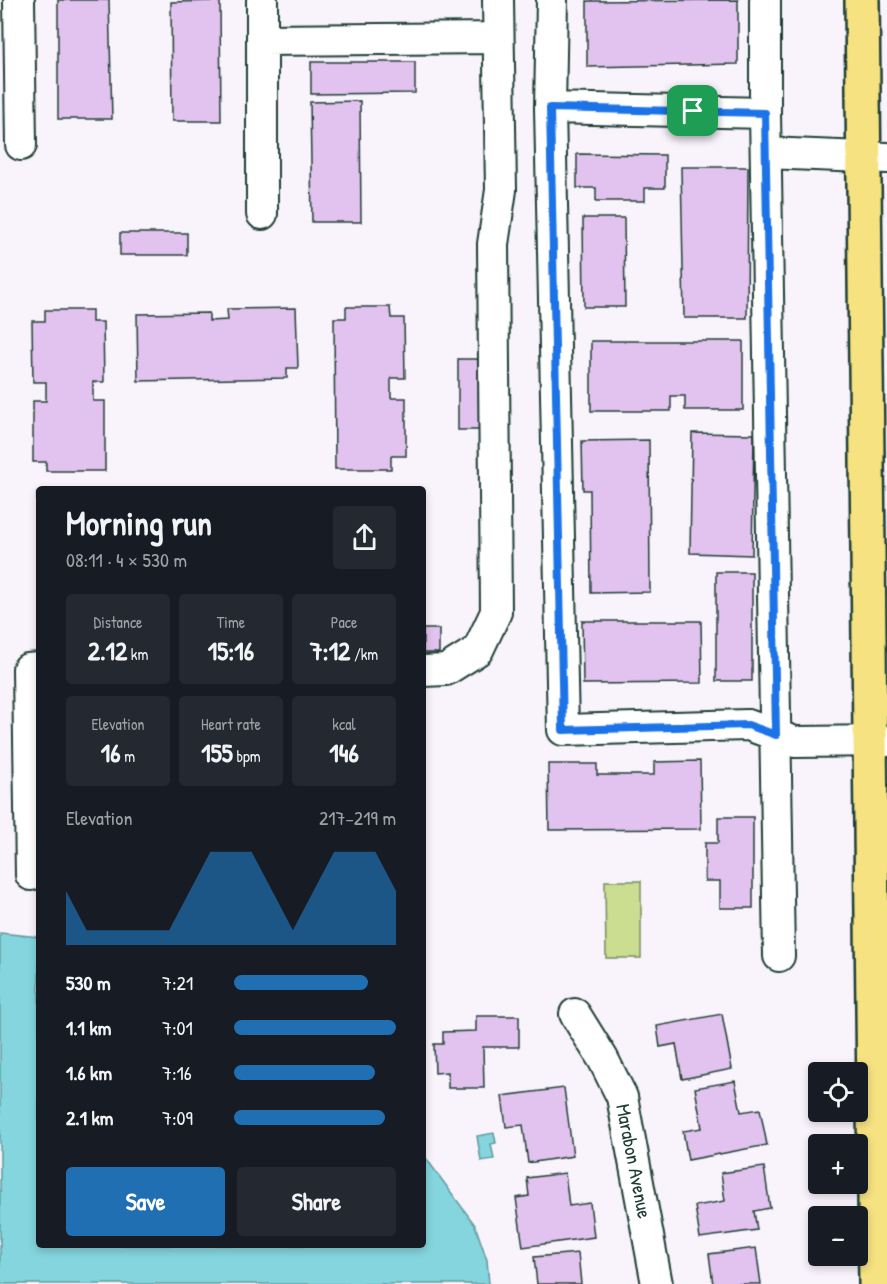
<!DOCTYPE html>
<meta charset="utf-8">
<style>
:root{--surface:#171b24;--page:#242831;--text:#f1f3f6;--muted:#9ea1a6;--accent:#1f6fb2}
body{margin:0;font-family:"Patrick Hand",sans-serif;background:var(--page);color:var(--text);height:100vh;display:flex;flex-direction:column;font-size:22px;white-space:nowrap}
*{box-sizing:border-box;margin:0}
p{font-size:20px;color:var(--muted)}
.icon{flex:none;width:33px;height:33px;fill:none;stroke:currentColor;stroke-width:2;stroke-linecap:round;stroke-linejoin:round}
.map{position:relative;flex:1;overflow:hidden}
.details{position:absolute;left:36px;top:486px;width:390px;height:762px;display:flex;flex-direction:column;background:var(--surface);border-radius:6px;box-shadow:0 3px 9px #0003}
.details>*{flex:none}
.controls{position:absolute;left:808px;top:1062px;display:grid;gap:12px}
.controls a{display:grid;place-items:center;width:60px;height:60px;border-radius:6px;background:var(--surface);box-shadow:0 3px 9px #0003;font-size:30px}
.pin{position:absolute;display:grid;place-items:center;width:51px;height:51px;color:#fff;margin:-26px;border-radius:12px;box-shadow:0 3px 9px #0006}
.round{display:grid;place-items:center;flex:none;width:63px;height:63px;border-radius:6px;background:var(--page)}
.headline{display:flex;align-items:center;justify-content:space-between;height:102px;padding:0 30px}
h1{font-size:33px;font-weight:700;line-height:45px}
.metrics{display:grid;grid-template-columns:repeat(3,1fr);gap:9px;height:102px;padding:6px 30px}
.metrics div{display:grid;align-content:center;border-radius:6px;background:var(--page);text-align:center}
.metrics b{font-size:26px;font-weight:700}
.metrics small{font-size:16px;font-weight:400}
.metrics p{font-size:16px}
.chart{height:168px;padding:12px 30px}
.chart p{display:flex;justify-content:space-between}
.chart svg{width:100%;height:108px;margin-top:6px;fill:var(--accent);opacity:.7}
.button{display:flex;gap:12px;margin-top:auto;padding:12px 30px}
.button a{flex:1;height:69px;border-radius:6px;background:var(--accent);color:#fff;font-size:24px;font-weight:700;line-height:69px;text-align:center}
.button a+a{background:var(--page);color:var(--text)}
ul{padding:0 30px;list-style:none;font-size:20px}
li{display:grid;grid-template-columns:96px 72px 1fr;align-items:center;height:45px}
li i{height:15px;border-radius:8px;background:var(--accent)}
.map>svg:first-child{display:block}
</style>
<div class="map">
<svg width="887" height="1284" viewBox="0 0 887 1284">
<rect width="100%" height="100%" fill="#f9f3fc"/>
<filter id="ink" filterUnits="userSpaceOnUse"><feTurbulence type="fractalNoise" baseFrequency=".0167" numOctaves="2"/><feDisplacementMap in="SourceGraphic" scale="12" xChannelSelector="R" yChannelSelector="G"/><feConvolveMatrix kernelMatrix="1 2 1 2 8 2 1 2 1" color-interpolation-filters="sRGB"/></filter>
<g filter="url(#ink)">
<path fill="#cbdd91" stroke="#758d62" stroke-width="1.5" d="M 605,881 L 641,881 L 641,958 L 606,958 Z"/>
<path fill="#84d5de" stroke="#5c989a" stroke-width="1.5" d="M 0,933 L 39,937 L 39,1245 L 423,1245 L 423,1154 L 475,1225 L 487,1260 L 489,1284 L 0,1284 Z
M 494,1133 L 496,1143 L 491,1144 L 494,1159 L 481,1161 L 477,1136 Z"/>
<path fill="#e2c2ee" stroke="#1f3d34" stroke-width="1.5" d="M 58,0 L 109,0 L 112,119 L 58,119 Z
M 738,0 L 738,64 L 587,67 L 587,1 Z
M 217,1 L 220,2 L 221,121 L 172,121 L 171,2 Z
M 311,62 L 415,62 L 415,93 L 311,94 Z
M 360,101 L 361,222 L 312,222 L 310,102 Z
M 577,154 L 665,155 L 665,188 L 645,188 L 645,201 L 596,201 L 596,188 L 577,188 Z
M 681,167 L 748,167 L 747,318 L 684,318 Z
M 583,218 L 624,218 L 625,307 L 584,307 Z
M 120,233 L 187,233 L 187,255 L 120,255 Z
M 346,307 L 390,307 L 391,318 L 404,318 L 405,378 L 391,378 L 391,398 L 406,398 L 406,456 L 391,456 L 391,469 L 335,469 L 334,318 L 346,318 Z
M 296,308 L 298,368 L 287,368 L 287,378 L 138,381 L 137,314 L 209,313 L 209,321 L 228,320 L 227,309 Z
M 45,310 L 92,310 L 92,322 L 103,322 L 104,382 L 93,382 L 93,401 L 105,401 L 105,471 L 46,471 L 46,462 L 33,462 L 33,401 L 46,401 L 46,382 L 33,382 L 32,321 L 45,321 Z
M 591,341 L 743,341 L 743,410 L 685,410 L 685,396 L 671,396 L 671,411 L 591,411 Z
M 458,359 L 480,359 L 480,430 L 458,430 Z
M 692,433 L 754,434 L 752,555 L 690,553 Z
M 649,440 L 650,592 L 591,593 L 590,490 L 583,490 L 582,441 Z
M 37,493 L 39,493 L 39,561 L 37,561 Z
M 716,572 L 752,572 L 752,681 L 716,681 Z
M 582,621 L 701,621 L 702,683 L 583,684 Z
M 423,629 L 439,629 L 439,653 L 423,653 Z
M 700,761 L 701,829 L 549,830 L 548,764 L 597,764 L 597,775 L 654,775 L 654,762 Z
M 718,817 L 753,817 L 753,908 L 720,908 L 720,881 L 705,881 L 705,843 L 718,843 Z
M 722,1014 L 732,1069 L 682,1079 L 676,1044 L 660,1047 L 657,1026 Z
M 476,1016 L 519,1016 L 519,1047 L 483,1047 L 484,1088 L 448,1088 L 448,1072 L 435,1073 L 434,1044 L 443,1044 L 443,1032 L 476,1031 Z
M 735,1081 L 741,1112 L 760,1109 L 767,1145 L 688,1160 L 683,1131 L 702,1128 L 695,1088 Z
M 564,1088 L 573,1156 L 528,1163 L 523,1125 L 506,1127 L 502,1096 Z
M 764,1167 L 770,1208 L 754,1211 L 757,1230 L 700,1238 L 695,1206 L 725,1201 L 721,1173 Z
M 565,1173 L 569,1206 L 590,1203 L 594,1237 L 523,1247 L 516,1198 L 529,1196 L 527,1178 Z
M 756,1248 L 761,1284 L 713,1284 L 709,1254 Z
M 578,1253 L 581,1284 L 537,1284 L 534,1257 Z"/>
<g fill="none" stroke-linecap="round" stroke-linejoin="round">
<g stroke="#1f3d34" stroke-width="34">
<path id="minor" d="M 19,0 L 21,145
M 262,0 L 262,214
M 552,0 L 550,108 L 563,730 L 748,725 L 795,742 L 887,741
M 765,0 L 765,113 L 779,956
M 262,40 L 498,38
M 550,108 L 765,113
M 767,153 L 887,158
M 423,671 L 446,670 L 478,650 L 496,612 L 493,244 L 501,190 L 498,0
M 31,875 L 28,669 L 39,668
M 575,1014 L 603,1059 L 622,1097 L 657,1284"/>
</g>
<g stroke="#1f3d34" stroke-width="38">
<path id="major" d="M 862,0 L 876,1284"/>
</g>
<use href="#minor" stroke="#fff" stroke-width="30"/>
<use href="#major" stroke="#f6e281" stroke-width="33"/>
</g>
</g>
<g fill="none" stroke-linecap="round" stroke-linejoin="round" filter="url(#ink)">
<g stroke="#fff" stroke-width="12">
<path id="route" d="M 550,108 L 765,113 L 776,735 L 748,725 L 563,730 Z"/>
</g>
<use href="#route" stroke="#1a73e8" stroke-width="8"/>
</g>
<g text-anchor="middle" stroke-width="4.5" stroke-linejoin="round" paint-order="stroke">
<g font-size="20" fill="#1f3d34" stroke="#fff">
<text transform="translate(634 1161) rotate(79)" y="7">Marabon Avenue</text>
</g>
</g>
</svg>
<div class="controls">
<a><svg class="icon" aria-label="locate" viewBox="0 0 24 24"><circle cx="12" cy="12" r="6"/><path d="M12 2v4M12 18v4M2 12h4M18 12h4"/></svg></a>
<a>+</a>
<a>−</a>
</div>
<div class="pin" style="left:693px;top:111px;background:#1e9e55"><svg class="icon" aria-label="arrive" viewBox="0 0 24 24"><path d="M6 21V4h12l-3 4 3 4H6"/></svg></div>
<section class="details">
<div class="headline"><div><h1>Morning run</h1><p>08:11 · 4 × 530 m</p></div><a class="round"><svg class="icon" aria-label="share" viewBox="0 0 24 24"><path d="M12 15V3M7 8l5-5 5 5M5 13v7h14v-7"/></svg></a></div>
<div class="metrics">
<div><p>Distance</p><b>2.12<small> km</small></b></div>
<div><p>Time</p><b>15:16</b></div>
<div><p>Pace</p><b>7:12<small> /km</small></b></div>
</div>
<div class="metrics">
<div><p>Elevation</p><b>16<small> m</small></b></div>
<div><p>Heart rate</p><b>155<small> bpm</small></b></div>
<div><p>kcal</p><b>146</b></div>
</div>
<div class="chart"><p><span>Elevation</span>217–219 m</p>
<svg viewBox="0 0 160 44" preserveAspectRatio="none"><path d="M0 44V22L10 38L20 38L30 38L40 38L50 38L60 22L70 6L80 6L90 6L100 22L110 38L120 22L130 6L140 6L150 6L160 22V44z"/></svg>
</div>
<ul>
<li><b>530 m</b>7:21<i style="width:83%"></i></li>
<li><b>1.1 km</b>7:01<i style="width:100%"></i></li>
<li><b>1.6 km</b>7:16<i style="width:87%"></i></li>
<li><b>2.1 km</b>7:09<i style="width:93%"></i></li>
</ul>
<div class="button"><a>Save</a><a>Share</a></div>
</section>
</div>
